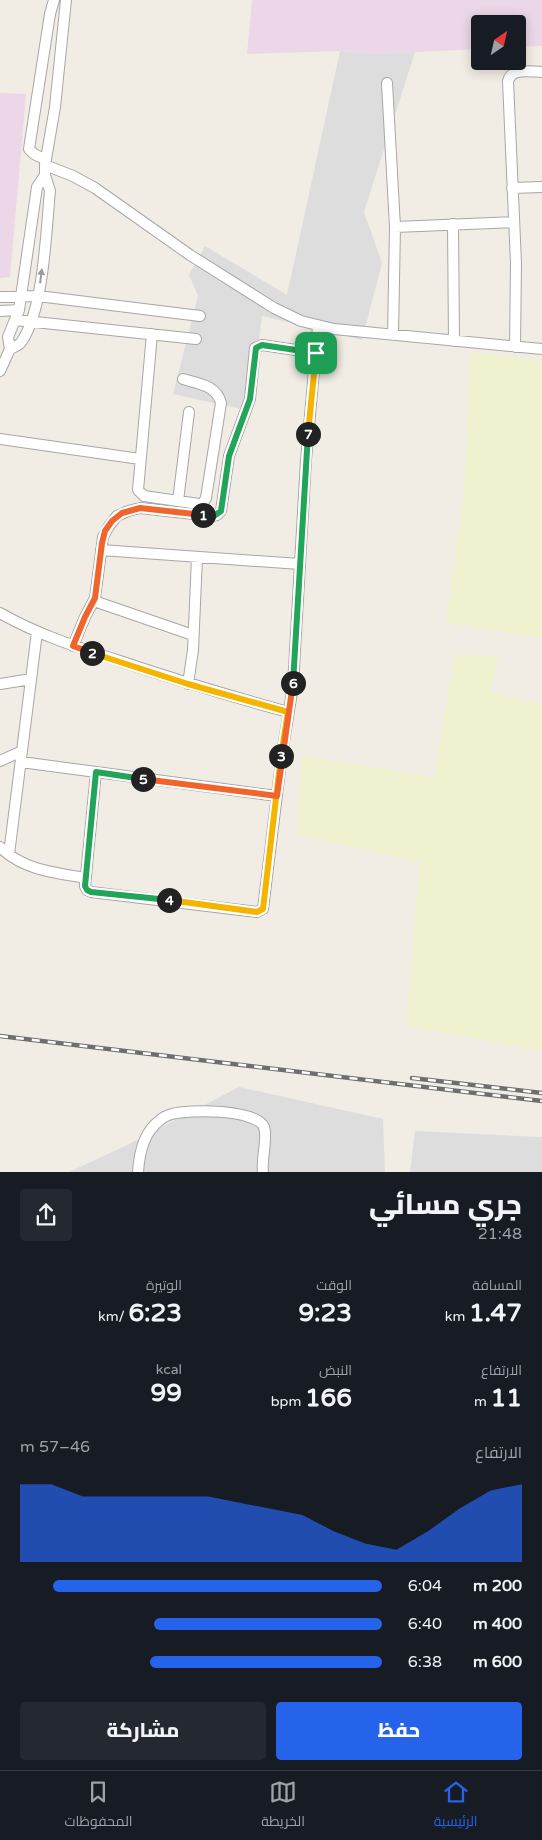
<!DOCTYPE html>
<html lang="ar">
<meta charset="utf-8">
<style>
:root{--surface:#171b24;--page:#242831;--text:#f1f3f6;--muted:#9ea1a6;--line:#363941;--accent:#2563eb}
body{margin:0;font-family:"Varela Round",Cairo,sans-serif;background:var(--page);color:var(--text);direction:rtl;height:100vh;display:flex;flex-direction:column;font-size:19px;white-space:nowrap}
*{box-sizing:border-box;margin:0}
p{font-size:16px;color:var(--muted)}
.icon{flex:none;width:28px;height:28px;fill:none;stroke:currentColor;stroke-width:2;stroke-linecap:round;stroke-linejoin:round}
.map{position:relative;height:1172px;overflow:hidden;direction:ltr}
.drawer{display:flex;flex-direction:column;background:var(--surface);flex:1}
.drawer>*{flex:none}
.needle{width:32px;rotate:34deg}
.tools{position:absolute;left:471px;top:15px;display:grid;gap:10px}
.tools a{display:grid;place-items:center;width:55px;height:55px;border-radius:5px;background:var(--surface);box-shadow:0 2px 12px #0003;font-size:25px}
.pin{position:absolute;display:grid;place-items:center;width:42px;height:42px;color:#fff;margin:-21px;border-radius:10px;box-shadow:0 2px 8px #0006}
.km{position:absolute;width:25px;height:25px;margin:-12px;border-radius:50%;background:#222;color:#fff;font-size:14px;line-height:25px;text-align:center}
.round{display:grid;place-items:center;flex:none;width:52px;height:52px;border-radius:5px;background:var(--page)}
.overview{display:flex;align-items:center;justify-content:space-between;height:85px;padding:0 20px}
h1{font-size:28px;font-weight:800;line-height:38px}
.figures{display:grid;grid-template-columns:repeat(3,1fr);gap:8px;height:85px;padding:5px 20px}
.figures div{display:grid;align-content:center}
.figures b{font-size:25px;font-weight:800}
.figures small{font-size:14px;font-weight:400}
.figures p{font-size:14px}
.chart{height:140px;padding:10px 20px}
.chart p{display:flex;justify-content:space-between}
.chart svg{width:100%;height:90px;margin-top:5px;fill:var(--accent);opacity:.7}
.action{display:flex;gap:10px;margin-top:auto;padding:10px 20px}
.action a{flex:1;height:58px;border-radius:5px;background:var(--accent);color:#fff;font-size:20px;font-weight:800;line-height:58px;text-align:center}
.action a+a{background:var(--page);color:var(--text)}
ul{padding:0 20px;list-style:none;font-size:16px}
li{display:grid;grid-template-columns:80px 60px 1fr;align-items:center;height:38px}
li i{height:12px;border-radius:6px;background:var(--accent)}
.menu{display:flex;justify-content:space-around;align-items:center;height:70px;border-top:1px solid var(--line);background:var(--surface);font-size:14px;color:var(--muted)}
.menu a{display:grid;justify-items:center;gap:2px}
.menu .selected{color:var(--accent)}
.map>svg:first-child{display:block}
</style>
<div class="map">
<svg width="542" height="1173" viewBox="0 0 542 1173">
<rect width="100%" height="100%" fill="#f1ede5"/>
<path fill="#dedddd" d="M 340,51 L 377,54 L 415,52 L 364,212 L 382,263 L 362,340 L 262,316 L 250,411 L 173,394 L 198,296 L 189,275 L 205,246 L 287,295 Z
M 239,1087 L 383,1119 L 385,1172 L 67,1173 L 125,1146 Z
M 415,1131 L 542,1137 L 542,1172 L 410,1172 Z"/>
<path fill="#ebd7e7" d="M 252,0 L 542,0 L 542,46 L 518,47 L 518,24 L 480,24 L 480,49 L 377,54 L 340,51 L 247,54 Z
M 0,93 L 26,94 L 10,277 L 0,278 Z"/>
<path fill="#eff1cf" d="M 470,352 L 542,361 L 542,638 L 446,623 L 464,496 Z
M 455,655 L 498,656 L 491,692 L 542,705 L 542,1051 L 406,1025 L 420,862 L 297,834 L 302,756 L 434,777 Z"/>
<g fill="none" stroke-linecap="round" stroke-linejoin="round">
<g stroke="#a7a7a7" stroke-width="12">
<path id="minor" d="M 387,83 L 395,227 L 393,335
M 46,160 L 34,154 L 29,149 L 50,14 L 54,0
M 45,165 L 73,176 L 95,188 L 190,255 L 274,308 L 301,321 L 334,329 L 542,349
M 512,188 L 542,187
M 453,224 L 454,341
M 395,227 L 514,222
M 0,297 L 38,296 L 200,316
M 0,311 L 19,310
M 16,320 L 196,339
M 152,334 L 138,490 L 144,496 L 199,504 L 203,503 L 206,498 L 221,403 C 216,385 199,384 183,379
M 515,347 L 516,263 L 508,81 C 512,67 530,72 542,72
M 10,349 C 14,347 20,345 22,341 C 44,308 46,231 50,191 L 45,175 L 45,165 L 55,107 L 66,0
M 0,371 L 10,349 L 8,337 L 19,310 L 37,187 L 45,175
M 0,439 L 140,459
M 178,501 L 189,412
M 101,550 L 300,564
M 94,601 L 193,635
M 0,613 C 37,634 76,647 117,660 C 173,679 230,696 288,712
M 73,646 L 85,617 L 95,598 L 103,537 L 109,526 L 117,516 L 128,511 L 140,508 L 211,516 L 217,515 L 221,511 L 229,456 L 250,399 L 255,348 L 262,345 L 316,353
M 0,684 L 31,679
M 188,684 L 193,650 L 197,557
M 0,761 L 22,751
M 21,762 L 277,796
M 96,772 L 85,886 L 87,890 L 91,892 L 257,912 L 263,909 L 282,754 L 293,686 L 306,460 L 318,326
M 0,847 C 23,870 55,873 86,878
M 9,854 L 37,632
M 138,1173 C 139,1154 143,1133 159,1121 C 162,1118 168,1115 172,1114 C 188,1109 256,1109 264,1127 C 268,1138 261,1159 263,1173"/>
</g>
<use href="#minor" stroke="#fff" stroke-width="10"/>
<g stroke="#6e6e6e" stroke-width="4.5">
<path id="rail" d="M 0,1036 L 542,1101
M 412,1078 L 542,1093"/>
</g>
<use href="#rail" stroke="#fff" stroke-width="2.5" stroke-dasharray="8" stroke-linecap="butt"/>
</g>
<defs><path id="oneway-solid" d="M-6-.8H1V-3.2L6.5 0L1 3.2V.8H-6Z" transform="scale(1.25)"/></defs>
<use fill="#9b9b9b" href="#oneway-solid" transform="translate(41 276) rotate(-83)"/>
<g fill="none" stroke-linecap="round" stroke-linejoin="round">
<g stroke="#fff" stroke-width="10">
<path id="split-1" d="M 203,515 L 214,516 L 221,511 L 229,456 L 250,399 L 256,348 L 262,345 L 316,353"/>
</g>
<g stroke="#fff" stroke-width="10">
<path id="split-2" d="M 92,653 L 73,646 L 85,617 L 95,598 L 102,543 L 105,531 L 112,521 L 122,513 L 140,508 L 203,515"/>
</g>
<g stroke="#fff" stroke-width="10">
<path id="split-3" d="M 92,653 L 188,684 L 288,712 L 281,756"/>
</g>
<g stroke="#fff" stroke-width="10">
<path id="split-4" d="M 169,900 L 257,912 L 263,909 L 281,756"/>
</g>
<g stroke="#fff" stroke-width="10">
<path id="split-5" d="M 143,779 L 96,772 L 85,886 L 87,890 L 91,892 L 169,900"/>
</g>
<g stroke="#fff" stroke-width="10">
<path id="split-6" d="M 143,779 L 277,796 L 293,683"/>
</g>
<g stroke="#fff" stroke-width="10">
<path id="split-7" d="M 293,683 L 308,434"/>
</g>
<g stroke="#fff" stroke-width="10">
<path id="split-8" d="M 308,434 L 316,353"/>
</g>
<use href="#split-1" stroke="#22a559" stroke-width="6"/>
<use href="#split-2" stroke="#f0652b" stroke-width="6"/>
<use href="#split-3" stroke="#f5b400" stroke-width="6"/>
<use href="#split-4" stroke="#f5b400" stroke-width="6"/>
<use href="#split-5" stroke="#22a559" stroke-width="6"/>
<use href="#split-6" stroke="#f0652b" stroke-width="6"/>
<use href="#split-7" stroke="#22a559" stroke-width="6"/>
<use href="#split-8" stroke="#f5b400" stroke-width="6"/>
</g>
</svg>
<div class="tools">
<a><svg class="needle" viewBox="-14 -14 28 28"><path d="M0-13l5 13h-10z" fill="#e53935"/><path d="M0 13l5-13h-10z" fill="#9ea1a6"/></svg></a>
</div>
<div class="pin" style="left:316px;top:353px;background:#1e9e55"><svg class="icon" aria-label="arrive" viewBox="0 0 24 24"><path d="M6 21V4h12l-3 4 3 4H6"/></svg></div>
<b class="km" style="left:203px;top:515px">1</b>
<b class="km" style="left:92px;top:653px">2</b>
<b class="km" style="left:281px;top:756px">3</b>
<b class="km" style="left:169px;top:900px">4</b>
<b class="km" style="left:143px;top:779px">5</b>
<b class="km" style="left:293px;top:683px">6</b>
<b class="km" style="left:308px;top:434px">7</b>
</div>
<section class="drawer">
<div class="overview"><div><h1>جري مسائي</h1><p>21:48</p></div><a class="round"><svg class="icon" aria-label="share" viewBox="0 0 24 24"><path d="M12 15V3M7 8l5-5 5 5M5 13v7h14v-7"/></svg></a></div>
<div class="figures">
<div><p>المسافة</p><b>1.47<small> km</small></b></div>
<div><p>الوقت</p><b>9:23</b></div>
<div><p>الوتيرة</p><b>6:23<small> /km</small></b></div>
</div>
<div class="figures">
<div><p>الارتفاع</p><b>11<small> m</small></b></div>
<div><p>النبض</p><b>166<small> bpm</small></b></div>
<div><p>kcal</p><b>99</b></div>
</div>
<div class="chart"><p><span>الارتفاع</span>46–57 m</p>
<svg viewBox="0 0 160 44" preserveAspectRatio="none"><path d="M0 44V6L10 6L20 12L30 12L40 12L50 12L60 12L70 15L80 18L90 21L100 29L110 35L120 38L130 29L140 18L150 9L160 6V44z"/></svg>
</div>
<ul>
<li><b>200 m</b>6:04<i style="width:91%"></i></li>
<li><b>400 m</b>6:40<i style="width:63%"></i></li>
<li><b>600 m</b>6:38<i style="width:64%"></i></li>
</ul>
<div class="action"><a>حفظ</a><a>مشاركة</a></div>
</section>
<nav class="menu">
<a class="selected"><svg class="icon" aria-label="home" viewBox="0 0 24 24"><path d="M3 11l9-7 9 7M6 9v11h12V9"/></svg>الرئيسية</a>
<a><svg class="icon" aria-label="map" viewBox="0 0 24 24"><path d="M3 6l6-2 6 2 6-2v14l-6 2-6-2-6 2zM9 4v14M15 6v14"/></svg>الخريطة</a>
<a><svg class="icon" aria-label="saved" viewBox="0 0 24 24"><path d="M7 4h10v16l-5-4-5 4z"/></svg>المحفوظات</a>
</nav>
